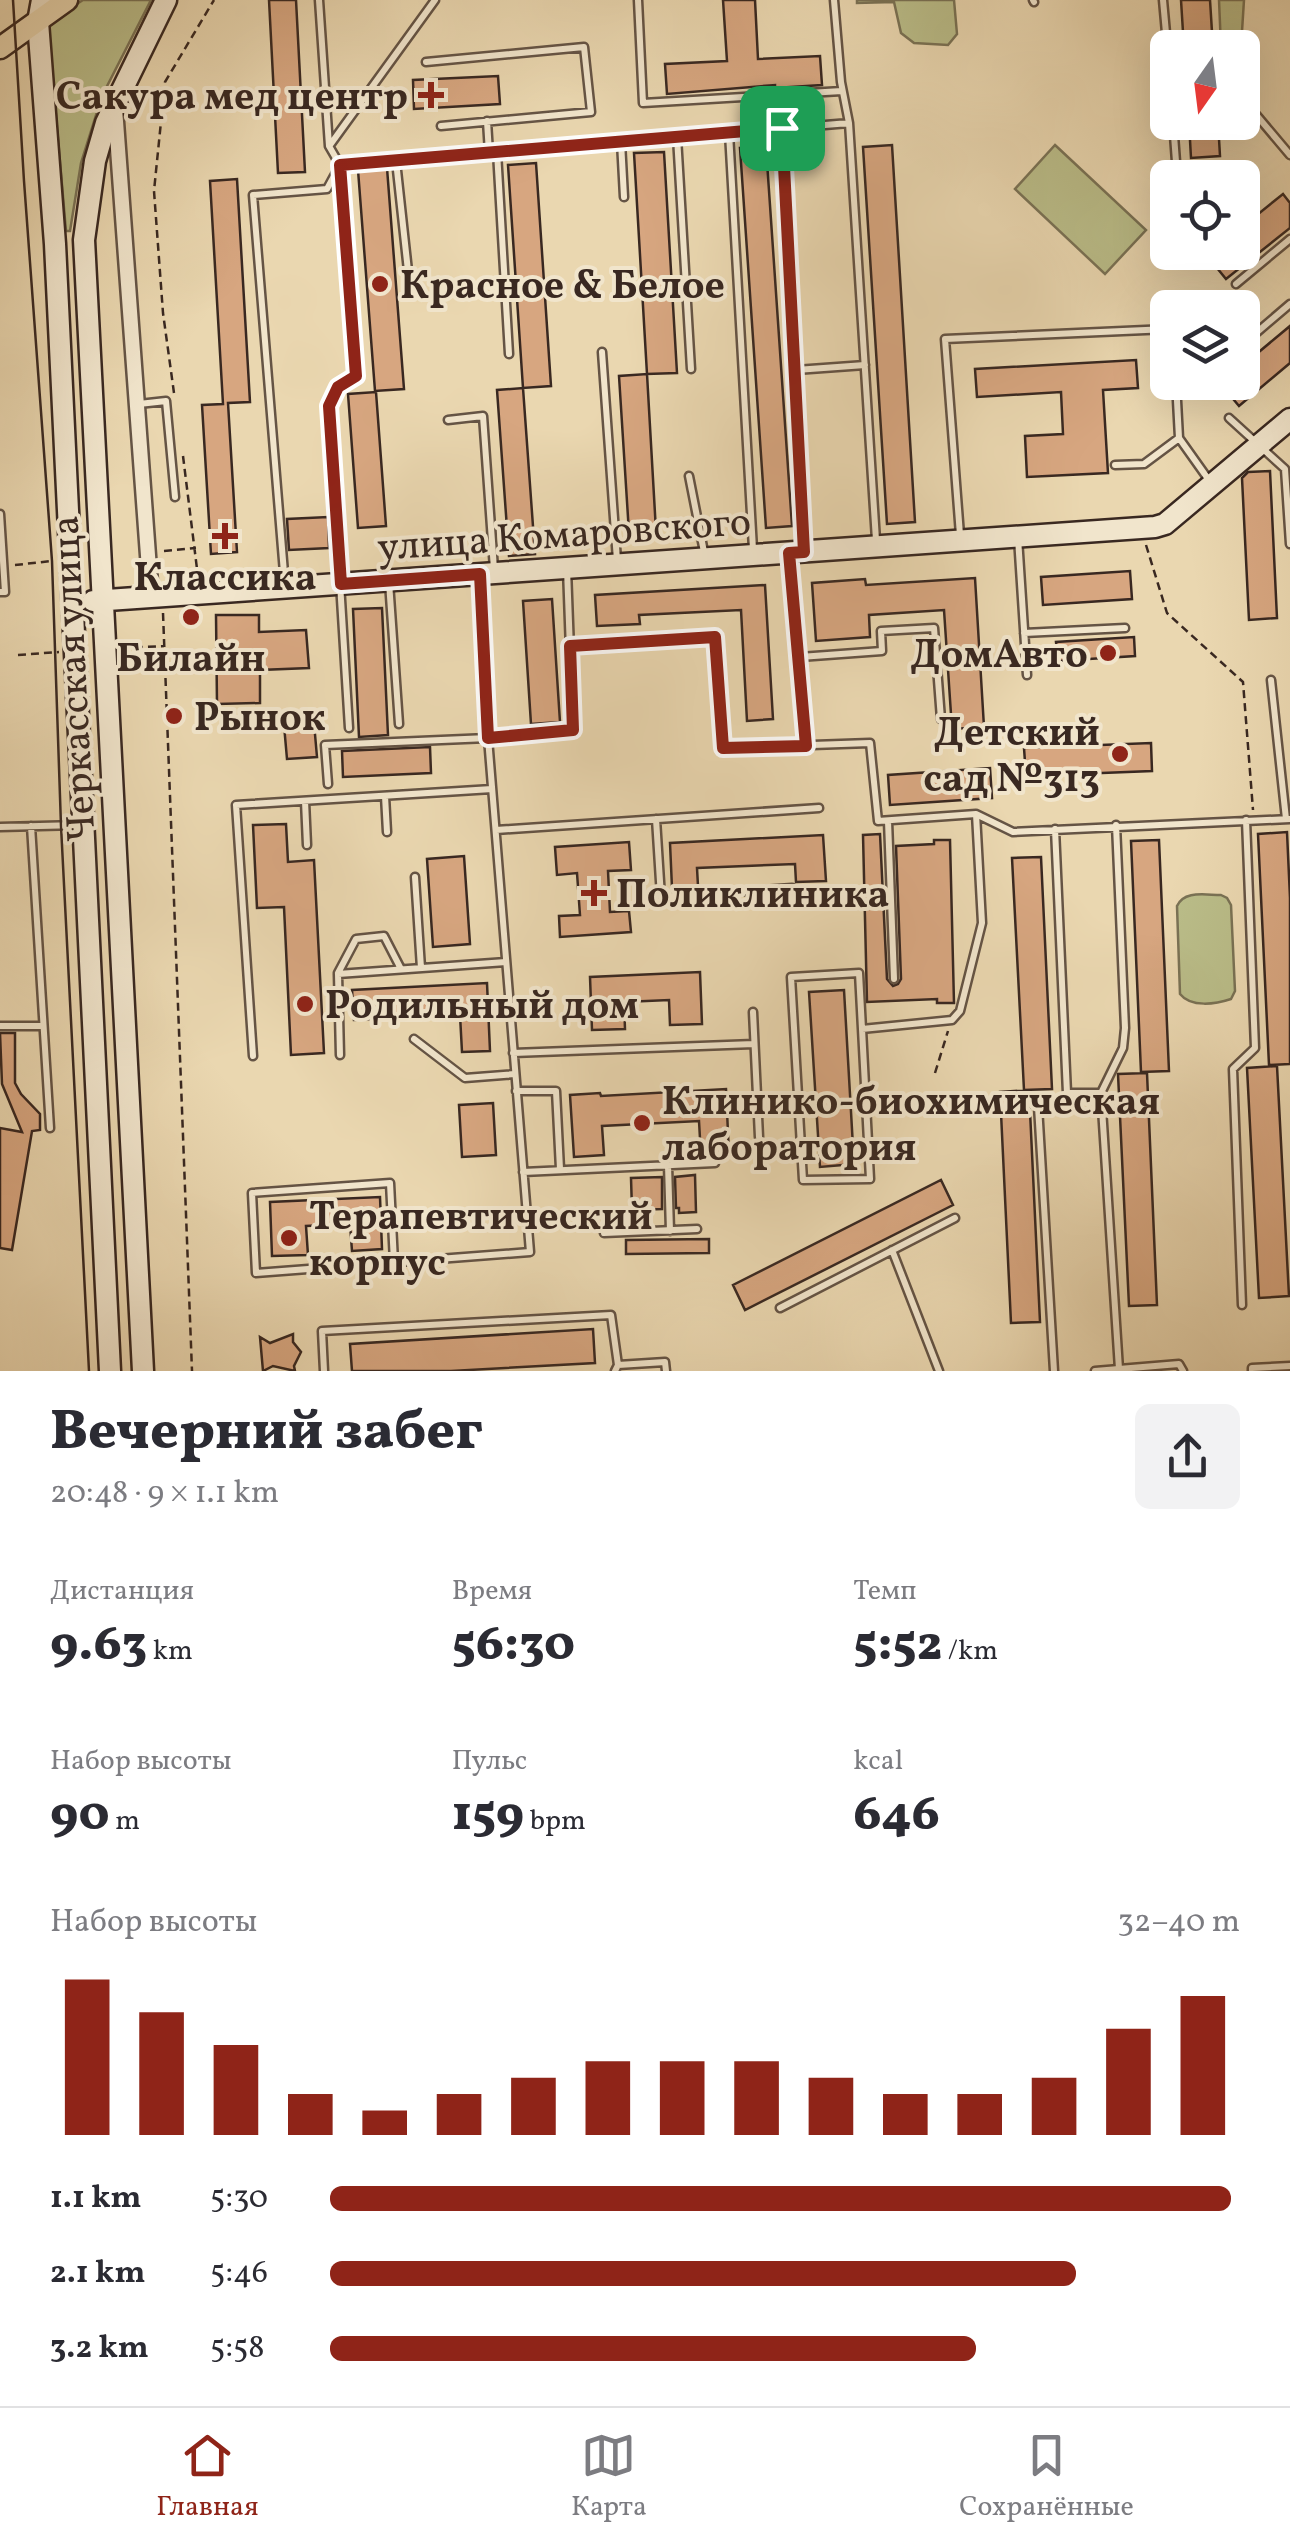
<!DOCTYPE html>
<html lang="ru">
<meta charset="utf-8">
<style>
:root{--surface:#fff;--page:#f2f2f3;--text:#2b2b33;--muted:#7c7c81;--line:#e1e1e2;--accent:#8f2418}
body{margin:0;font-family:Vollkorn,serif;background:var(--page);color:var(--text);height:100vh;display:flex;flex-direction:column;font-size:38px;white-space:nowrap}
*{box-sizing:border-box;margin:0}
p{font-size:32px;color:var(--muted)}
.icon{flex:none;width:55px;height:55px;fill:none;stroke:currentColor;stroke-width:2;stroke-linecap:round;stroke-linejoin:round}
.map{position:relative;height:1371px;overflow:hidden}
.sheet{display:flex;flex-direction:column;background:var(--surface);flex:1}
.sheet>*{flex:none}
.needle{width:65px;rotate:194deg}
.controls{position:absolute;left:1150px;top:30px;display:grid;gap:20px}
.controls a{display:grid;place-items:center;width:110px;height:110px;border-radius:15px;background:var(--surface);box-shadow:0 10px 40px #0002;font-size:50px}
.pin{position:absolute;display:grid;place-items:center;width:85px;height:85px;color:#fff;margin:-42px;border-radius:20px;box-shadow:0 5px 15px #0006}
.round{display:grid;place-items:center;flex:none;width:105px;height:105px;border-radius:15px;background:var(--page)}
.headline{display:flex;align-items:center;justify-content:space-between;height:170px;padding:0 50px}
h1{font-size:55px;font-weight:800;line-height:75px}
.metrics{display:grid;grid-template-columns:repeat(3,1fr);gap:15px;height:170px;padding:10px 50px}
.metrics div{display:grid;align-content:center}
.metrics b{font-size:50px;font-weight:800}
.metrics small{font-size:28px;font-weight:400}
.metrics p{font-size:28px}
.chart{height:280px;padding:20px 50px}
.chart p{display:flex;justify-content:space-between}
.chart svg{width:100%;height:180px;margin-top:10px;stroke:var(--accent);stroke-width:6}
ul{padding:0 50px;list-style:none;font-size:32px}
li{display:grid;grid-template-columns:160px 120px 1fr;align-items:center;height:75px}
li i{height:25px;border-radius:12px;background:var(--accent)}
.menu{display:flex;justify-content:space-around;align-items:center;height:140px;border-top:2px solid var(--line);background:var(--surface);font-size:28px;color:var(--muted)}
.menu a{display:grid;justify-items:center;gap:5px}
.menu .current{color:var(--accent)}
.map>svg:first-child{display:block}
</style>
<div class="map">
<svg width="1290" height="1371" viewBox="0 0 1290 1371">
<rect width="100%" height="100%" fill="#ead7b0"/>
<filter id="stains"><feTurbulence type="fractalNoise" baseFrequency=".002" numOctaves="4"/><feColorMatrix values="0 0 0 0 .2 0 0 0 0 .09 0 0 0 0 .02 0 0 0 .5 -.17"/></filter>
<radialGradient id="worn" r=".72"><stop offset=".6" stop-color="#630" stop-opacity="0"/><stop offset="1" stop-color="#630" stop-opacity=".3"/></radialGradient>
<path fill="#babd89" stroke="#7a7255" stroke-width="2.5" d="M 83,0 L 151,0 L 102,96 L 81,163 L 70,231 L 66,231 L 48,23 Z
M 857,0 L 954,0 L 957,34 L 948,45 L 914,43 L 901,33 L 894,2 L 857,3 Z
M 1219,0 L 1244,0 L 1241,47 L 1221,47 Z
M 1055,145 L 1146,230 L 1105,274 L 1015,189 Z
M 1221,895 L 1227,898 L 1231,905 L 1235,991 L 1231,999 C 1216,1004 1191,1008 1180,994 L 1177,906 C 1184,890 1205,895 1221,895 Z"/>
<path fill="#d7a680" stroke="#392821" stroke-width="2.5" d="M 269,0 L 296,0 L 305,172 L 278,173 Z
M 723,0 L 755,0 L 758,59 L 820,56 L 822,85 L 775,88 L 775,85 L 667,94 L 665,64 L 727,61 Z
M 1181,0 L 1210,0 L 1213,48 L 1184,48 Z
M 498,76 L 500,104 L 414,109 L 413,80 Z
M 1189,122 L 1218,122 L 1220,156 L 1191,158 Z
M 892,145 L 915,522 L 887,524 L 863,147 Z
M 766,147 L 792,526 L 766,528 L 740,148 Z
M 664,152 L 677,373 L 647,374 L 634,153 Z
M 536,163 L 551,386 L 523,388 L 508,165 Z
M 387,168 L 404,389 L 375,391 L 358,170 Z
M 237,179 L 250,402 L 228,403 L 237,552 L 211,554 L 202,405 L 223,404 L 210,181 Z
M 1283,194 L 1290,203 L 1290,228 L 1226,279 L 1204,252 L 1242,252 L 1242,227 Z
M 1290,326 L 1290,363 L 1239,406 L 1219,382 L 1242,382 L 1242,366 Z
M 1136,360 L 1138,388 L 1103,390 L 1108,473 L 1027,477 L 1025,436 L 1063,434 L 1061,392 L 977,397 L 975,369 Z
M 647,374 L 656,531 L 629,533 L 619,376 Z
M 523,388 L 535,554 L 509,556 L 497,390 Z
M 376,392 L 386,526 L 358,528 L 348,394 Z
M 1270,471 L 1277,618 L 1249,620 L 1242,478 L 1248,472 Z
M 328,517 L 329,548 L 289,550 L 287,519 Z
M 1130,571 L 1132,599 L 1043,605 L 1041,577 Z
M 975,578 L 984,727 L 952,729 L 944,610 L 869,615 L 870,637 L 816,641 L 812,583 L 865,579 L 866,585 Z
M 765,585 L 773,719 L 747,721 L 741,610 L 639,615 L 640,624 L 597,626 L 595,595 Z
M 552,599 L 560,722 L 531,724 L 523,601 Z
M 382,608 L 388,735 L 359,737 L 353,609 Z
M 216,615 L 259,615 L 259,632 L 306,630 L 309,668 L 260,670 L 260,703 L 217,704 Z
M 1134,637 L 1135,656 L 1058,661 L 1056,642 Z
M 314,723 L 317,757 L 287,759 L 284,725 Z
M 1151,743 L 1152,771 L 1026,776 L 1024,748 Z
M 430,747 L 431,773 L 343,777 L 342,751 Z
M 990,768 L 992,798 L 890,805 L 888,775 Z
M 286,824 L 288,862 L 314,860 L 324,1053 L 291,1055 L 284,907 L 257,908 L 253,825 Z
M 1287,832 L 1290,898 L 1290,1064 L 1269,1065 L 1258,834 Z
M 880,834 L 887,979 L 893,986 L 898,984 L 901,979 L 896,846 L 934,844 L 934,840 L 950,840 L 954,1003 L 937,1003 L 937,999 L 867,1002 L 863,835 Z
M 823,835 L 826,881 L 796,882 L 795,864 L 697,868 L 698,886 L 672,888 L 670,843 Z
M 1159,840 L 1169,1071 L 1141,1072 L 1131,841 Z
M 629,842 L 631,870 L 608,871 L 610,912 L 629,911 L 631,932 L 560,937 L 559,916 L 580,915 L 577,873 L 557,875 L 555,847 Z
M 464,856 L 470,944 L 433,947 L 427,859 Z
M 1041,857 L 1052,1089 L 1024,1090 L 1012,858 Z
M 700,972 L 702,1024 L 670,1025 L 669,1000 L 624,1002 L 625,1029 L 592,1030 L 590,977 Z
M 487,983 L 490,1051 L 462,1052 L 460,1015 L 354,1020 L 352,990 Z
M 844,990 L 854,1164 L 820,1167 L 809,992 Z
M 0,1033 L 15,1033 L 15,1083 L 21,1094 L 40,1114 L 40,1130 L 32,1131 L 12,1250 L 0,1248 L 0,1128 L 22,1132 L 2,1084 Z
M 1277,1066 L 1289,1296 L 1259,1298 L 1247,1068 Z
M 1147,1073 L 1157,1305 L 1129,1306 L 1118,1074 Z
M 726,1089 L 729,1155 L 701,1156 L 699,1121 L 602,1126 L 604,1155 L 574,1157 L 570,1095 L 600,1093 L 601,1096 Z
M 1029,1090 L 1040,1322 L 1011,1323 L 1000,1092 Z
M 493,1103 L 496,1155 L 462,1157 L 459,1105 Z
M 695,1175 L 696,1212 L 679,1213 L 679,1208 L 676,1208 L 675,1177 Z
M 662,1177 L 662,1209 L 632,1210 L 631,1178 Z
M 941,1180 L 953,1205 L 745,1310 L 733,1285 Z
M 380,1197 L 382,1249 L 352,1251 L 350,1224 L 306,1226 L 308,1255 L 272,1256 L 270,1202 Z
M 709,1239 L 709,1253 L 626,1254 L 626,1240 Z
M 593,1329 L 595,1363 L 451,1371 L 352,1371 L 350,1344 Z
M 293,1334 L 293,1342 L 301,1352 L 294,1366 L 295,1371 L 273,1366 L 263,1371 L 260,1337 L 270,1343 Z"/>
<g fill="none" stroke-linecap="round" stroke-linejoin="round">
<g stroke="#655445" stroke-width="11">
<path id="lane" d="M 319,0 L 329,146 L 340,165 L 356,376 L 338,387 L 329,406 L 349,728
M 638,0 L 643,103 L 842,91
M 834,0 L 841,82 L 849,123 L 876,540
M 1033,0 L 1034,2
M 1163,0 L 1168,55
M 426,62 L 584,47 L 591,112 L 441,126
M 1242,98 L 1290,155
M 487,121 L 489,153
M 1173,122 L 1177,175
M 782,129 L 803,545
M 729,133 L 753,549
M 677,137 L 691,369
M 621,142 L 624,197
M 330,145 L 435,0
M 497,152 L 509,354
M 396,161 L 409,280
M 1236,284 L 1290,239
M 1242,345 L 1290,304
M 602,352 L 617,560
M 796,370 L 865,365
M 1176,382 L 1179,438 L 1211,483
M 139,404 L 166,401 L 175,497
M 1229,418 L 1285,469 L 1290,544
M 448,420 L 483,416 L 494,569
M 1115,465 L 1144,464 L 1179,438
M 689,476 L 705,557
M 0,514 L 5,592 L 0,592
M 960,535 L 945,339 L 1168,329
M 1018,538 L 1027,675
M 789,558 L 805,746
M 389,582 L 399,724
M 285,585 L 253,195 L 327,189 L 340,165 L 849,123
M 1024,633 L 1125,628
M 570,646 L 715,637 L 723,748 L 870,743 L 878,821 L 976,814 L 1013,832 L 1290,819
M 800,657 L 882,651 L 881,631 L 934,628 L 941,719
M 1271,680 L 1286,819
M 328,784 L 325,745 L 488,738 L 573,731 L 567,569
M 385,796 L 387,832
M 305,801 L 307,845
M 656,819 L 661,897 L 792,888
M 888,821 L 894,979
M 1116,825 L 1125,1028 L 1123,1048 L 1101,1093 L 1119,1369
M 31,826 L 50,1128
M 0,827 L 79,825
M 1055,829 L 1067,1093 L 1101,1093
M 496,830 L 819,808
M 415,877 L 421,968
M 338,973 L 356,939 L 384,936 L 401,969
M 753,1012 L 759,1137
M 0,1026 L 43,1026
M 862,1029 L 870,1179 L 803,1180 L 791,977 L 859,973 L 862,1029 L 952,1020 L 960,1011 L 982,923 L 976,814
M 414,1039 L 465,1078 L 515,1074
M 513,1053 L 754,1044
M 340,1055 L 338,974 L 506,962
M 253,1056 L 236,805 L 492,789
M 516,1091 L 556,1091 L 560,1169
M 1038,1106 L 1054,1371
M 668,1165 L 670,1231
M 523,1172 L 715,1163
M 604,1233 L 697,1229
M 892,1250 L 939,1371
M 394,1262 L 390,1183 L 252,1193 L 256,1273 L 530,1252 L 488,738 L 480,575
M 1242,1305 L 1233,1069 L 1255,1048 L 1246,820
M 780,1308 L 955,1218
M 324,1371 L 322,1331 L 611,1315 L 618,1365
M 615,1371 L 618,1365 L 665,1362 L 666,1371
M 1095,1371 L 1179,1364 L 1183,1371
M 1252,1371 L 1252,1368 L 1290,1366"/>
</g>
<g stroke="#655445" stroke-width="19">
<path id="street" d="M 115,108 L 151,596"/>
</g>
<g stroke="#392821" stroke-width="25">
<path id="secondary" d="M 42,0 L 38,22 L 55,244 L 110,1371
M 93,601 L 1155,527 L 1165,524 L 1290,419
M 143,1371 L 84,240 L 95,161 L 106,123 L 166,0"/>
</g>
<g stroke="#392821" stroke-width="25">
<path id="primary" d="M 0,48 L 67,0"/>
</g>
<path stroke="#392821" stroke-width="2.5" stroke-dasharray="8 5" stroke-linecap="butt" d="M 174,393 L 163,313 L 154,191 L 165,82 L 214,0
M 183,456 L 198,577
M 1146,545 L 1167,613 L 1243,682 L 1253,810
M 164,551 L 196,548
M 15,565 L 52,561
M 163,613 L 192,1371
M 122,648 L 164,646
M 18,655 L 59,652
M 935,1073 L 948,1031"/>
<use href="#lane" stroke="#f1e5cc" stroke-width="6"/>
<use href="#street" stroke="#f1e5cc" stroke-width="14"/>
<use href="#secondary" stroke="#f1e5cc" stroke-width="20"/>
<use href="#primary" stroke="#ead7b0" stroke-width="20"/>
<path stroke="#392821" stroke-width="2.5" d="M 13,0 L 24,181 L 52,561 L 61,826 L 89,1371"/>
</g>
<g fill="none" stroke-linecap="round" stroke-linejoin="round">
<g stroke="#fff" stroke-width="20">
<path id="route" d="M 782,128 L 804,552 L 789,553 L 806,746 L 723,748 L 715,637 L 570,646 L 573,730 L 488,738 L 480,574 L 341,584 L 329,406 L 338,387 L 356,376 L 340,165 Z"/>
</g>
<use href="#route" stroke="#8f2418" stroke-width="12"/>
</g>
<g fill="#8f2418" stroke="#f1e5cc" stroke-width="4">
<path d="M426 80h10v10h10v10h-10v10h-10v-10h-10v-10h10z"/>
<circle cx="380" cy="284" r="10"/>
<path d="M220 521h10v10h10v10h-10v10h-10v-10h-10v-10h10z"/>
<circle cx="191" cy="617" r="10"/>
<circle cx="1108" cy="653" r="10"/>
<circle cx="174" cy="716" r="10"/>
<circle cx="1120" cy="754" r="10"/>
<path d="M589 878h10v10h10v10h-10v10h-10v-10h-10v-10h10z"/>
<circle cx="305" cy="1004" r="10"/>
<circle cx="642" cy="1123" r="10"/>
<circle cx="289" cy="1238" r="10"/>
</g>
<g text-anchor="middle" stroke-width="8" stroke-linejoin="round" paint-order="stroke">
<g font-size="40" font-weight="bold" fill="#392821" stroke="#f1e5cc" text-anchor="start">
<text x="408" y="109" text-anchor="end">Сакура мед центр</text>
<text x="400" y="298">Красное &amp; Белое</text>
<text x="225" y="590" text-anchor="middle">Классика</text>
<text x="1088" y="667" text-anchor="end">ДомАвто</text>
<text x="191" y="671" text-anchor="middle">Билайн</text>
<text x="194" y="730">Рынок</text>
<text x="1100" y="745" text-anchor="end">Детский<tspan x="1100" dy="46">сад №313</tspan></text>
<text x="616" y="907">Поликлиника</text>
<text x="325" y="1018">Родильный дом</text>
<text x="662" y="1114">Клинико-биохимическая<tspan x="662" dy="46">лаборатория</tspan></text>
<text x="309" y="1229">Терапевтический<tspan x="309" dy="46">корпус</tspan></text>
</g>
<g font-size="40" fill="#392821" stroke="#f1e5cc">
<text transform="translate(564 533) rotate(-4)" y="14">улица Комаровского</text>
<text transform="translate(72 679) rotate(-93)" y="14">Черкасская улица</text>
</g>
</g>
<rect width="100%" height="100%" filter="url(#stains)"/>
<rect width="100%" height="100%" fill="url(#worn)"/>
</svg>
<div class="controls">
<a><svg class="needle" viewBox="-14 -14 28 28"><path d="M0-13l5 13h-10z" fill="#e53935"/><path d="M0 13l5-13h-10z" fill="#7c7c81"/></svg></a>
<a><svg class="icon" aria-label="locate" viewBox="0 0 24 24"><circle cx="12" cy="12" r="6"/><path d="M12 2v4M12 18v4M2 12h4M18 12h4"/></svg></a>
<a><svg class="icon" aria-label="layers" viewBox="0 0 24 24"><path d="M12 4l9 5-9 5-9-5zM3 14l9 5 9-5"/></svg></a>
</div>
<div class="pin" style="left:782px;top:128px;background:#1e9e55"><svg class="icon" aria-label="arrive" viewBox="0 0 24 24"><path d="M6 21V4h12l-3 4 3 4H6"/></svg></div>
</div>
<section class="sheet">
<div class="headline"><div><h1>Вечерний забег</h1><p>20:48 · 9 × 1.1 km</p></div><a class="round"><svg class="icon" aria-label="share" viewBox="0 0 24 24"><path d="M12 15V3M7 8l5-5 5 5M5 13v7h14v-7"/></svg></a></div>
<div class="metrics">
<div><p>Дистанция</p><b>9.63<small> km</small></b></div>
<div><p>Время</p><b>56:30</b></div>
<div><p>Темп</p><b>5:52<small> /km</small></b></div>
</div>
<div class="metrics">
<div><p>Набор высоты</p><b>90<small> m</small></b></div>
<div><p>Пульс</p><b>159<small> bpm</small></b></div>
<div><p>kcal</p><b>646</b></div>
</div>
<div class="chart"><p><span>Набор высоты</span>32–40 m</p>
<svg viewBox="0 0 160 44" preserveAspectRatio="none"><path d="M5 44V6M15 44V14M25 44V22M35 44V34M45 44V38M55 44V34M65 44V30M75 44V26M85 44V26M95 44V26M105 44V30M115 44V34M125 44V34M135 44V30M145 44V18M155 44V10"/></svg>
</div>
<ul>
<li><b>1.1 km</b>5:30<i style="width:99%"></i></li>
<li><b>2.1 km</b>5:46<i style="width:82%"></i></li>
<li><b>3.2 km</b>5:58<i style="width:71%"></i></li>
</ul>
</section>
<nav class="menu">
<a class="current"><svg class="icon" aria-label="home" viewBox="0 0 24 24"><path d="M3 11l9-7 9 7M6 9v11h12V9"/></svg>Главная</a>
<a><svg class="icon" aria-label="map" viewBox="0 0 24 24"><path d="M3 6l6-2 6 2 6-2v14l-6 2-6-2-6 2zM9 4v14M15 6v14"/></svg>Карта</a>
<a><svg class="icon" aria-label="saved" viewBox="0 0 24 24"><path d="M7 4h10v16l-5-4-5 4z"/></svg>Сохранённые</a>
</nav>
